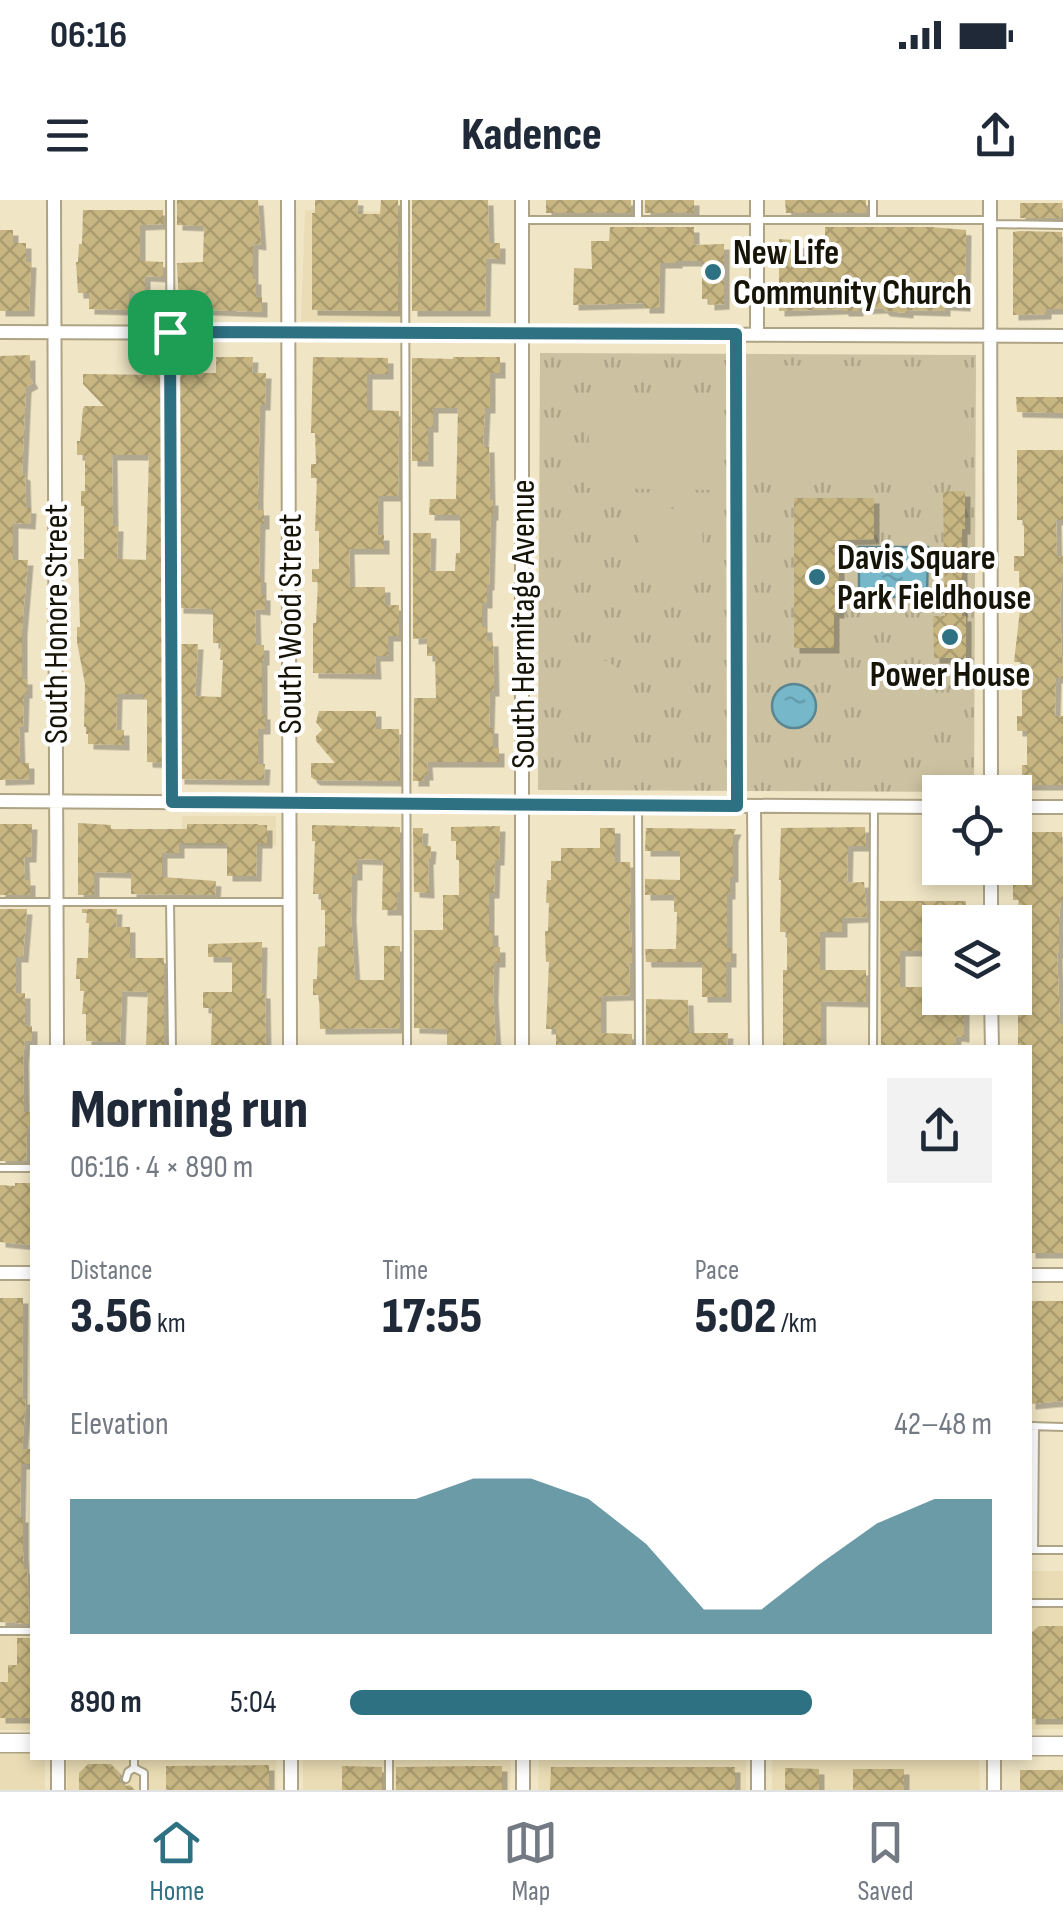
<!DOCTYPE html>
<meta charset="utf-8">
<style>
:root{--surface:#fff;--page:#f2f2f3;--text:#1f2937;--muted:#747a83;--line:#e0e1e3;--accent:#2d7182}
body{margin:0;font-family:"Sofia Sans Condensed",sans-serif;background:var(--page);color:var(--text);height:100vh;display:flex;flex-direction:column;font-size:38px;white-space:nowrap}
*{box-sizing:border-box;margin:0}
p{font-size:32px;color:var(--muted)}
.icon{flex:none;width:55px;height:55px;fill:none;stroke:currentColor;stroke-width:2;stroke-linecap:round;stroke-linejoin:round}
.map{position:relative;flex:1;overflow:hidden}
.details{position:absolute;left:30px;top:845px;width:1002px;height:715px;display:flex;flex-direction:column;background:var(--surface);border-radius:0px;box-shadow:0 5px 15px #0003}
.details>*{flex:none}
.tools{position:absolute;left:922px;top:575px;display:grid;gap:20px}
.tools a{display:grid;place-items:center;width:110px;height:110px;border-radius:0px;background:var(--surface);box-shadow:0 5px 15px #0003;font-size:50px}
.pin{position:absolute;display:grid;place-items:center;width:85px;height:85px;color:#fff;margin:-42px;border-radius:20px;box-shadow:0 5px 15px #0006}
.round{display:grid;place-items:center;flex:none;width:105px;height:105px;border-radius:0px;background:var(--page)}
.head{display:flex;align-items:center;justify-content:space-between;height:170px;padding:0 40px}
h1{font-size:55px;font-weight:800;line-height:75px}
.metrics{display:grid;grid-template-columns:repeat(3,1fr);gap:15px;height:170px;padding:10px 40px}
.metrics div{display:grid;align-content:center}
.metrics b{font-size:50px;font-weight:800}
.metrics small{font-size:28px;font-weight:400}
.metrics p{font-size:28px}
.chart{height:280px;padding:20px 40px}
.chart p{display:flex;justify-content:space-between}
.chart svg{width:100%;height:180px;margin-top:10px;fill:var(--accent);opacity:.7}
ul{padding:0 40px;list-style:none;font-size:32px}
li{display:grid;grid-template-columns:160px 120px 1fr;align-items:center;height:75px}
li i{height:25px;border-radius:12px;background:var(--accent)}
.status{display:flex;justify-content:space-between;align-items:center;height:70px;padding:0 50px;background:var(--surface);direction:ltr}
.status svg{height:28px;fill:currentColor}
header{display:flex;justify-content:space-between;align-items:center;height:130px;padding:0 40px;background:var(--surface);font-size:45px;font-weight:800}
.dock{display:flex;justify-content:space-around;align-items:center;height:140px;border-top:2px solid var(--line);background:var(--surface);font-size:28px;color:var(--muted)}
.dock a{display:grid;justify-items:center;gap:5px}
.dock .active{color:var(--accent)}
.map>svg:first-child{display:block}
</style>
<div class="status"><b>06:16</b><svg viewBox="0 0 49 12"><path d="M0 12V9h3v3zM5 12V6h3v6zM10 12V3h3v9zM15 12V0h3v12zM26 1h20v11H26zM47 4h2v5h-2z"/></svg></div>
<header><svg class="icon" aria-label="menu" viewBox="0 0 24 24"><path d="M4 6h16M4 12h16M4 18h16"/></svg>Kadence<svg class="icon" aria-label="share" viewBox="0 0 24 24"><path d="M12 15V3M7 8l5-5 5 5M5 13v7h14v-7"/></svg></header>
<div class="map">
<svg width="1063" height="1590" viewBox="0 0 1063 1590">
<defs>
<pattern id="grass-tufts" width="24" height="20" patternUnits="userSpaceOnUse" patternTransform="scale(2.5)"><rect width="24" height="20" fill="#ccc1a0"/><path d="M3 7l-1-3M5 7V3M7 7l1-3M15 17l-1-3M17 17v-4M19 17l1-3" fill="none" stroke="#aea588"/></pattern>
<pattern id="water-ripples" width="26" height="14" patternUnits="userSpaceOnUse" patternTransform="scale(2.5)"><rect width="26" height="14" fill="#76b8ca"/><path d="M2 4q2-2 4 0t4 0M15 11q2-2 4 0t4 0" fill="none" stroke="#659dac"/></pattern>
<pattern id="building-cross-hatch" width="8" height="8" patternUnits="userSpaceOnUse" patternTransform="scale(2.5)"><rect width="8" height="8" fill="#c7b682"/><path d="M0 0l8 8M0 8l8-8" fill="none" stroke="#aa9c6f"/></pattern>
<filter id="shadow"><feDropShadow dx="5.5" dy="5.5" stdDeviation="0" flood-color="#0004"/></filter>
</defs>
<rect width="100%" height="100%" fill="#f0e5c5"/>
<path fill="#eaddb5" d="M 305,10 L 405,12 L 406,122 L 301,121 Z
M 182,616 L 276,616 L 276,646 L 182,645 Z
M 1030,1371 L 1063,1371 L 1063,1529 L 1030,1529 Z
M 0,1431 L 32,1431 L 32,1530 L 0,1530 Z
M 0,1550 L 32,1550 L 32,1558 L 45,1558 L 45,1590 L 0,1590 Z
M 67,1558 L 276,1558 L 277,1590 L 67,1590 Z
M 303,1558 L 511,1558 L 510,1590 L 303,1590 Z
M 539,1558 L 746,1558 L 746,1590 L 538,1590 Z
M 772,1558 L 979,1560 L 980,1590 L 772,1590 Z"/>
<path fill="url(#grass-tufts)" d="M 540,153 L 976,155 L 974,592 L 538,590 Z"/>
<path fill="#ccc1a0" d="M 743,165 L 959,167 L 961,281 L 742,281 Z
M 590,205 L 720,206 L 717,290 L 587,288 Z
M 647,309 L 702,309 L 703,369 L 674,373 L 653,362 L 641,343 L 640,334 Z
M 606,461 C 632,473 637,498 627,523 L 573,524 L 573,469 L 589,462 Z
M 928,464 L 927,557 L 872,556 L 874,465 Z"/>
<path fill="url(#water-ripples)" stroke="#598690" stroke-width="2.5" d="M 859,347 L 928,347 L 927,397 L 859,397 Z
M772 506a22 22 0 1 1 44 0a22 22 0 1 1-44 0Z"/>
<path fill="url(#building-cross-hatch)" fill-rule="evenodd" filter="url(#shadow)" d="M 177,0 L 258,0 L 261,45 L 253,44 L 253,79 L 256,79 L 256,97 L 262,97 L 262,112 L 179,109 L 177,63 L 203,62 L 204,26 L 177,25 Z
M 315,0 L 358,0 L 357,14 L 380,14 L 381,0 L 398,0 L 398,111 L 312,110 L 312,13 L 315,13 Z
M 412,0 L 488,0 L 489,43 L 500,43 L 500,59 L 486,58 L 485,111 L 412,111 Z
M 546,0 L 631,0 L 631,13 L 546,13 Z
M 645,0 L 694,0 L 694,13 L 645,13 Z
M 785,0 L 866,0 L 866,13 L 786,13 Z
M 1020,3 L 1062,3 L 1062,18 L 1020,18 Z
M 83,10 L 163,10 L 163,24 L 140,25 L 140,61 L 163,62 L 163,77 L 145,76 L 145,93 L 129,93 L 129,110 L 89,109 L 89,93 L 78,93 L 76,62 L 78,62 L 79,44 L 82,44 Z
M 610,27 L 694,27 L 694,45 L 724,44 L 724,104 L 709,105 L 709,99 L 702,99 L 702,61 L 677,61 L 677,63 L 660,63 L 659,108 L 644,108 L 644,103 L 573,105 L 574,68 L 592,69 L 591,41 L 609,41 Z
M 825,27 L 931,27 L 966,30 L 965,106 L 945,105 L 945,111 L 908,110 L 908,113 L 885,111 L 882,108 L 858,109 L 858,111 L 843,111 L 843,109 L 779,111 L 779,39 L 794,40 L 794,48 L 825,47 Z
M 0,30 L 13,30 L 13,43 L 26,43 L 26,62 L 31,62 L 29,111 L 0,111 Z
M 1020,31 L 1062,32 L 1063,109 L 1046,109 L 1046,114 L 1013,115 L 1013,32 Z
M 30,155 L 30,178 L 33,183 L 26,187 L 22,274 L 25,275 L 26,308 L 31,308 L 30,324 L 13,323 L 13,360 L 28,360 L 22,429 L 22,479 L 27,479 L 27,493 L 24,493 L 23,527 L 19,527 L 20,563 L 29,563 L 29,579 L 0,580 L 0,156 Z
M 179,156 L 193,157 L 193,173 L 216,173 L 216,157 L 253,157 L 252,173 L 266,173 L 265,205 L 260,205 L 258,291 L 258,310 L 264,310 L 264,324 L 260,324 L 259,377 L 261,377 L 261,395 L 265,395 L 265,410 L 255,409 L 256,445 L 264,445 L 264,460 L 262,460 L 262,514 L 265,514 L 265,529 L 258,529 L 258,564 L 265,564 L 264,580 L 179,579 L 178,444 L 198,444 L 195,496 L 221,497 L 223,460 L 220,460 L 221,443 L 213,443 L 213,409 L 178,408 Z
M 313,157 L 388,158 L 388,174 L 367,174 L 367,210 L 399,211 L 398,296 L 378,296 L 378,335 L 384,335 L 384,349 L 349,349 L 350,387 L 385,387 L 385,405 L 399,405 L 399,436 L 388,436 L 388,456 L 375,456 L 376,474 L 313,473 L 313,423 L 316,423 L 318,382 L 312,382 L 312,369 L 319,369 L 319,331 L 315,331 L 317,278 L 311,278 L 311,264 L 316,264 L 315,233 L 311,233 Z
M 453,157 L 500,157 L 500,173 L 490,173 L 490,208 L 485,208 L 483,247 L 489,247 L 490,300 L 493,300 L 493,315 L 491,315 L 489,385 L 487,385 L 487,403 L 482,403 L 482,427 L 487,427 L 487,441 L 493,441 L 494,491 L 490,491 L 489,528 L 493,528 L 493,548 L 499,548 L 499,562 L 427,562 L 428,575 L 424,575 L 424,581 L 413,581 L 414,498 L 436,498 L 435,456 L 427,456 L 427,438 L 413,439 L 413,333 L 431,333 L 430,371 L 455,371 L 456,353 L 460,353 L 460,315 L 429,315 L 430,299 L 456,299 L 458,208 L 433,208 L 433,227 L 428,227 L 428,261 L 412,261 L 412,158 L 453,159 Z
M 83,174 L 164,175 L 165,563 L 147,562 L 147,499 L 143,499 L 143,494 L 117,494 L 116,530 L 124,530 L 124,545 L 88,544 L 88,534 L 86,534 L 86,527 L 84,527 L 85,484 L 77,442 L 77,427 L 80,427 L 78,359 L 84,359 L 84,306 L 81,306 L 81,291 L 85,291 L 85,255 L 77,255 L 77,241 L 80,241 L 83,208 L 85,206 L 104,206 L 83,184 ZM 112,255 L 149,255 L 146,360 L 117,359 L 118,326 L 113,326 Z
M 1016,197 L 1063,197 L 1063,213 L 1017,212 Z
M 1017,250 L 1063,250 L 1063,320 L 1056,320 L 1057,356 L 1063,356 L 1060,410 L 1063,478 L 1056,478 L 1055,516 L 1063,516 L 1063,585 L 1022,585 L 1022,565 L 1027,565 L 1027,531 L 1017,531 L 1017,516 L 1022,516 L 1022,462 L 1014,462 L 1020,410 L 1019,371 L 1014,371 L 1014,356 L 1024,356 L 1024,320 L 1017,320 Z
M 965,291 L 965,329 L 962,329 L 962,416 L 966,416 L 966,458 L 934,458 L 933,416 L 945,416 L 943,292 Z
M 794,298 L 874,298 L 874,339 L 839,340 L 839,413 L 834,413 L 834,448 L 794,448 Z
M 319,511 L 376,511 L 376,529 L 399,529 L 400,581 L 315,580 L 311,577 L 311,563 L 335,563 L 316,541 L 316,536 L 322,530 L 316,522 Z
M 78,623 L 111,625 L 111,629 L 187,629 L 187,624 L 258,624 L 258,625 L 267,625 L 267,643 L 257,643 L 256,676 L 227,676 L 227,643 L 179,643 L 179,653 L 162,653 L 162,677 L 216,681 L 215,695 L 131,694 L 131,673 L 94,672 L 94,695 L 78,695 Z
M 0,624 L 32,624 L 31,657 L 24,657 L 25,680 L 30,680 L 30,695 L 0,695 Z
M 312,625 L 400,627 L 400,692 L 397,692 L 397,710 L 382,710 L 383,660 L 357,659 L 357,675 L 352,675 L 351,716 L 355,780 L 384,780 L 384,746 L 400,746 L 400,828 L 320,829 L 319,795 L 313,795 L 313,779 L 317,779 L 318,747 L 325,746 L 325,710 L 321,710 L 321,694 L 313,694 L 315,641 L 312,641 Z
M 500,626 L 499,660 L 495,660 L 494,693 L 489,693 L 489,730 L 493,730 L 493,747 L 500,747 L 500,762 L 494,762 L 493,797 L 496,846 L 447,845 L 447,829 L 414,828 L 414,730 L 443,730 L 443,695 L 459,695 L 459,660 L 456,660 L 456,641 L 451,641 L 451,627 Z
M 865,627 L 866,646 L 848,646 L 847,683 L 864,682 L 867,717 L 842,718 L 842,732 L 820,732 L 820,770 L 866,770 L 866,802 L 821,801 L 821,848 L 783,848 L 783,770 L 787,770 L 787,732 L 780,732 L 781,680 L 779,680 L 781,628 Z
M 413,628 L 423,628 L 422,646 L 431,646 L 430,659 L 428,659 L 429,693 L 414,692 Z
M 600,628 L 615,628 L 615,662 L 630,662 L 631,679 L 629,731 L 631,731 L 632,748 L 632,762 L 629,763 L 630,795 L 601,796 L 601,833 L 632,834 L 632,848 L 556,847 L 556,829 L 546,829 L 549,762 L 546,762 L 545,731 L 548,731 L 549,703 L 546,703 L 547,680 L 551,680 L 551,661 L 561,661 L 561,648 L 600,648 Z
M 646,628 L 736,629 L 733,636 L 733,677 L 730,677 L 730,694 L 727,694 L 727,748 L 731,748 L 731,762 L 726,762 L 726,797 L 702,797 L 702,762 L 646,762 L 645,749 L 676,749 L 677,712 L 674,712 L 674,695 L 645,695 L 645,679 L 680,680 L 680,651 L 645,651 Z
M 1023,632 L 1062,632 L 1063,700 L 1061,700 L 1059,717 L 1059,753 L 1057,753 L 1060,824 L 1063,824 L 1063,1053 L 1030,1053 L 1030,848 L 1018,848 L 1018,807 L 1021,807 L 1019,755 L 1022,727 L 1019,727 L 1019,700 L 1013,700 L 1013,685 L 1016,685 L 1016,668 L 1023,668 Z
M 880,701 L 966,701 L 965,722 L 940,722 L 940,798 L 961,798 L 961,804 L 964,804 L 964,837 L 956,836 L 955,848 L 881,848 ZM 900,751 L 928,751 L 929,787 L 900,787 Z
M 0,709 L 27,709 L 23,757 L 16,757 L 16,793 L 25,793 L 25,826 L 32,826 L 32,841 L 25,841 L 23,858 L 24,912 L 32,912 L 32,927 L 27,927 L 26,961 L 0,961 Z
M 82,709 L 117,709 L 116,727 L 130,727 L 130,758 L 164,758 L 164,848 L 146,848 L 148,792 L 122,791 L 120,842 L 86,841 L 86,814 L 82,814 L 84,791 L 80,791 L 80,779 L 76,779 L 77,758 L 88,758 L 89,723 L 86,723 L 87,713 L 82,713 Z
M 262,742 L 261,793 L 265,793 L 266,848 L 211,848 L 212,808 L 203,808 L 203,792 L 232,792 L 232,757 L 208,757 L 208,744 Z
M 646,799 L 688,800 L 689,833 L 728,833 L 727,848 L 646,848 Z
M 15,983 L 32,983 L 32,1045 L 0,1042 L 0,985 L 15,986 Z
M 0,1098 L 23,1098 L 22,1199 L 26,1199 L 22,1249 L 30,1249 L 30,1264 L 21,1264 L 20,1317 L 23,1317 L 23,1352 L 24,1369 L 27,1369 L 29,1424 L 0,1422 Z
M 1030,1101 L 1063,1101 L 1063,1201 L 1030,1204 Z
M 1039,1426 L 1063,1426 L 1063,1519 L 1030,1519 L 1031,1433 Z
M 17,1438 L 32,1438 L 32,1518 L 0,1518 L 0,1482 L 8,1482 L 8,1465 L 17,1465 Z
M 88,1564 L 111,1564 L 120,1574 L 120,1583 L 125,1586 L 130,1585 L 135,1590 L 79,1590 L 79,1573 Z
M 269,1565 L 269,1590 L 166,1590 L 166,1566 Z
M 342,1566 L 382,1567 L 382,1590 L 342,1590 Z
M 477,1566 L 502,1566 L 502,1590 L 396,1590 L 396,1567 Z
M 551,1567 L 735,1567 L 735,1590 L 550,1590 Z
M 785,1568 L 819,1569 L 819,1590 L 785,1590 Z
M 853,1569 L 904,1569 L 904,1590 L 853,1590 Z
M 1020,1570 L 1063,1570 L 1063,1590 L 1020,1590 Z"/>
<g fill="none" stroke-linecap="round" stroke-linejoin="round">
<g stroke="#aea485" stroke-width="10">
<path id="service" d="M 170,0 L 172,602
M 405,0 L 407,848
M 873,0 L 873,20
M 523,20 L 990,20
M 638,20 L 638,0
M 991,24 L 1063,25
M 736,137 L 737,604
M 638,605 L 639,848
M 0,702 L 289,702
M 170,702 L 172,848
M 873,848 L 874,608
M 0,968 L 32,968
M 1030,1226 L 1063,1227
M 1031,1350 L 1063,1350
M 1034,1350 L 1035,1226
M 1030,1403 L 1063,1403
M 0,1431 L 32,1431
M 134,1558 L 134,1568 L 144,1573 L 144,1590
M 126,1579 L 128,1572 L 134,1568
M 389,1590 L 389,1558"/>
</g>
<g stroke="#aea485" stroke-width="16">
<path id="minor" d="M 54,0 L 57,848
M 288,0 L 290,848
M 522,0 L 522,848
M 757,0 L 757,135
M 990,0 L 991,592
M 0,132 L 1063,136
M 0,601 L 940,607
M 754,606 L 756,848
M 1015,607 L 1063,607
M 991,668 L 991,722
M 991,798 L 992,848
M 0,1073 L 32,1073
M 1030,1075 L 1063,1075
M 58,1558 L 58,1590
M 291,1558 L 291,1590
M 523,1558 L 523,1590
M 758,1558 L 758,1590
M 994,1590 L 994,1558"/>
</g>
<g stroke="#aea485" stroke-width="21">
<path id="secondary" d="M 0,1543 L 32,1543
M 1030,1546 L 1063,1546"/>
</g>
<use href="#service" stroke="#fff" stroke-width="6"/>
<use href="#minor" stroke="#fff" stroke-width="12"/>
<use href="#secondary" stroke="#fff" stroke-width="18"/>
</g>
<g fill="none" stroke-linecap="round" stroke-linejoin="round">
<g stroke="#fff" stroke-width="20">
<path id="route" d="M 170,132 L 736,134 L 737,606 L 172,602 Z"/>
</g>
<use href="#route" stroke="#2d7182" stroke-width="12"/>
</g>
<g fill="#2d7182" stroke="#fff" stroke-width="4">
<circle cx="713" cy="72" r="10"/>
<circle cx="817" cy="377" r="10"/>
<circle cx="950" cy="437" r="10"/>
</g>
<g text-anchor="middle" stroke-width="8" stroke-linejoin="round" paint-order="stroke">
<g font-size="35" font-weight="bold" fill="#161307" stroke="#fff" text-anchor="start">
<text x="733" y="64">New Life<tspan x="733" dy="40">Community Church</tspan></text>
<text x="837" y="369">Davis Square<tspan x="837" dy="40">Park Fieldhouse</tspan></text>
<text x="950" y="486" text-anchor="middle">Power House</text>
</g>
<g font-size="35" fill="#161307" stroke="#fff">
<text transform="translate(55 424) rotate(-90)" y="12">South Honore Street</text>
<text transform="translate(289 424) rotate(-90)" y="12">South Wood Street</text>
<text transform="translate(522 424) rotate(-90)" y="12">South Hermitage Avenue</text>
</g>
</g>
</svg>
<div class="tools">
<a><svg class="icon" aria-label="locate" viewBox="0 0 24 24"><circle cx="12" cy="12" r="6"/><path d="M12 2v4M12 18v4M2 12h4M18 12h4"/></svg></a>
<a><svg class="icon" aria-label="layers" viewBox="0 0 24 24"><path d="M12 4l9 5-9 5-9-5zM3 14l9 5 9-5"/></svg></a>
</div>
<div class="pin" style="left:170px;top:132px;background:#1e9e55"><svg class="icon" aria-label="arrive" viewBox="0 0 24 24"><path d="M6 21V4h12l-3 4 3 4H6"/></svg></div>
<section class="details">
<div class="head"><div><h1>Morning run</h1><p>06:16 · 4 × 890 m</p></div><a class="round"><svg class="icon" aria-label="share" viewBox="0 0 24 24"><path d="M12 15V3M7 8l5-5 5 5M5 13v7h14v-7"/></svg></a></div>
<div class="metrics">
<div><p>Distance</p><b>3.56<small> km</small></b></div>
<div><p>Time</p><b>17:55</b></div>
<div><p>Pace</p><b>5:02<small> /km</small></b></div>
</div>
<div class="chart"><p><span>Elevation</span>42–48 m</p>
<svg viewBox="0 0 160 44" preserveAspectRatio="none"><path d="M0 44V11L10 11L20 11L30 11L40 11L50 11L60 11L70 6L80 6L90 11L100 22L110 38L120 38L130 27L140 17L150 11L160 11V44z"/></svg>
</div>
<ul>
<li><b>890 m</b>5:04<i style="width:72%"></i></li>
</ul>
</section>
</div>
<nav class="dock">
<a class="active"><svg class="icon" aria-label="home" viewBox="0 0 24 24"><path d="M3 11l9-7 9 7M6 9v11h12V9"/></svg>Home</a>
<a><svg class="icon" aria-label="map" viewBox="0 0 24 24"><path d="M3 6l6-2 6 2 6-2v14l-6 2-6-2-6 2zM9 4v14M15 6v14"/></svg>Map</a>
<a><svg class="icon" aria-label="saved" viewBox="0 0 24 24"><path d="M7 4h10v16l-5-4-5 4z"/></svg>Saved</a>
</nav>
